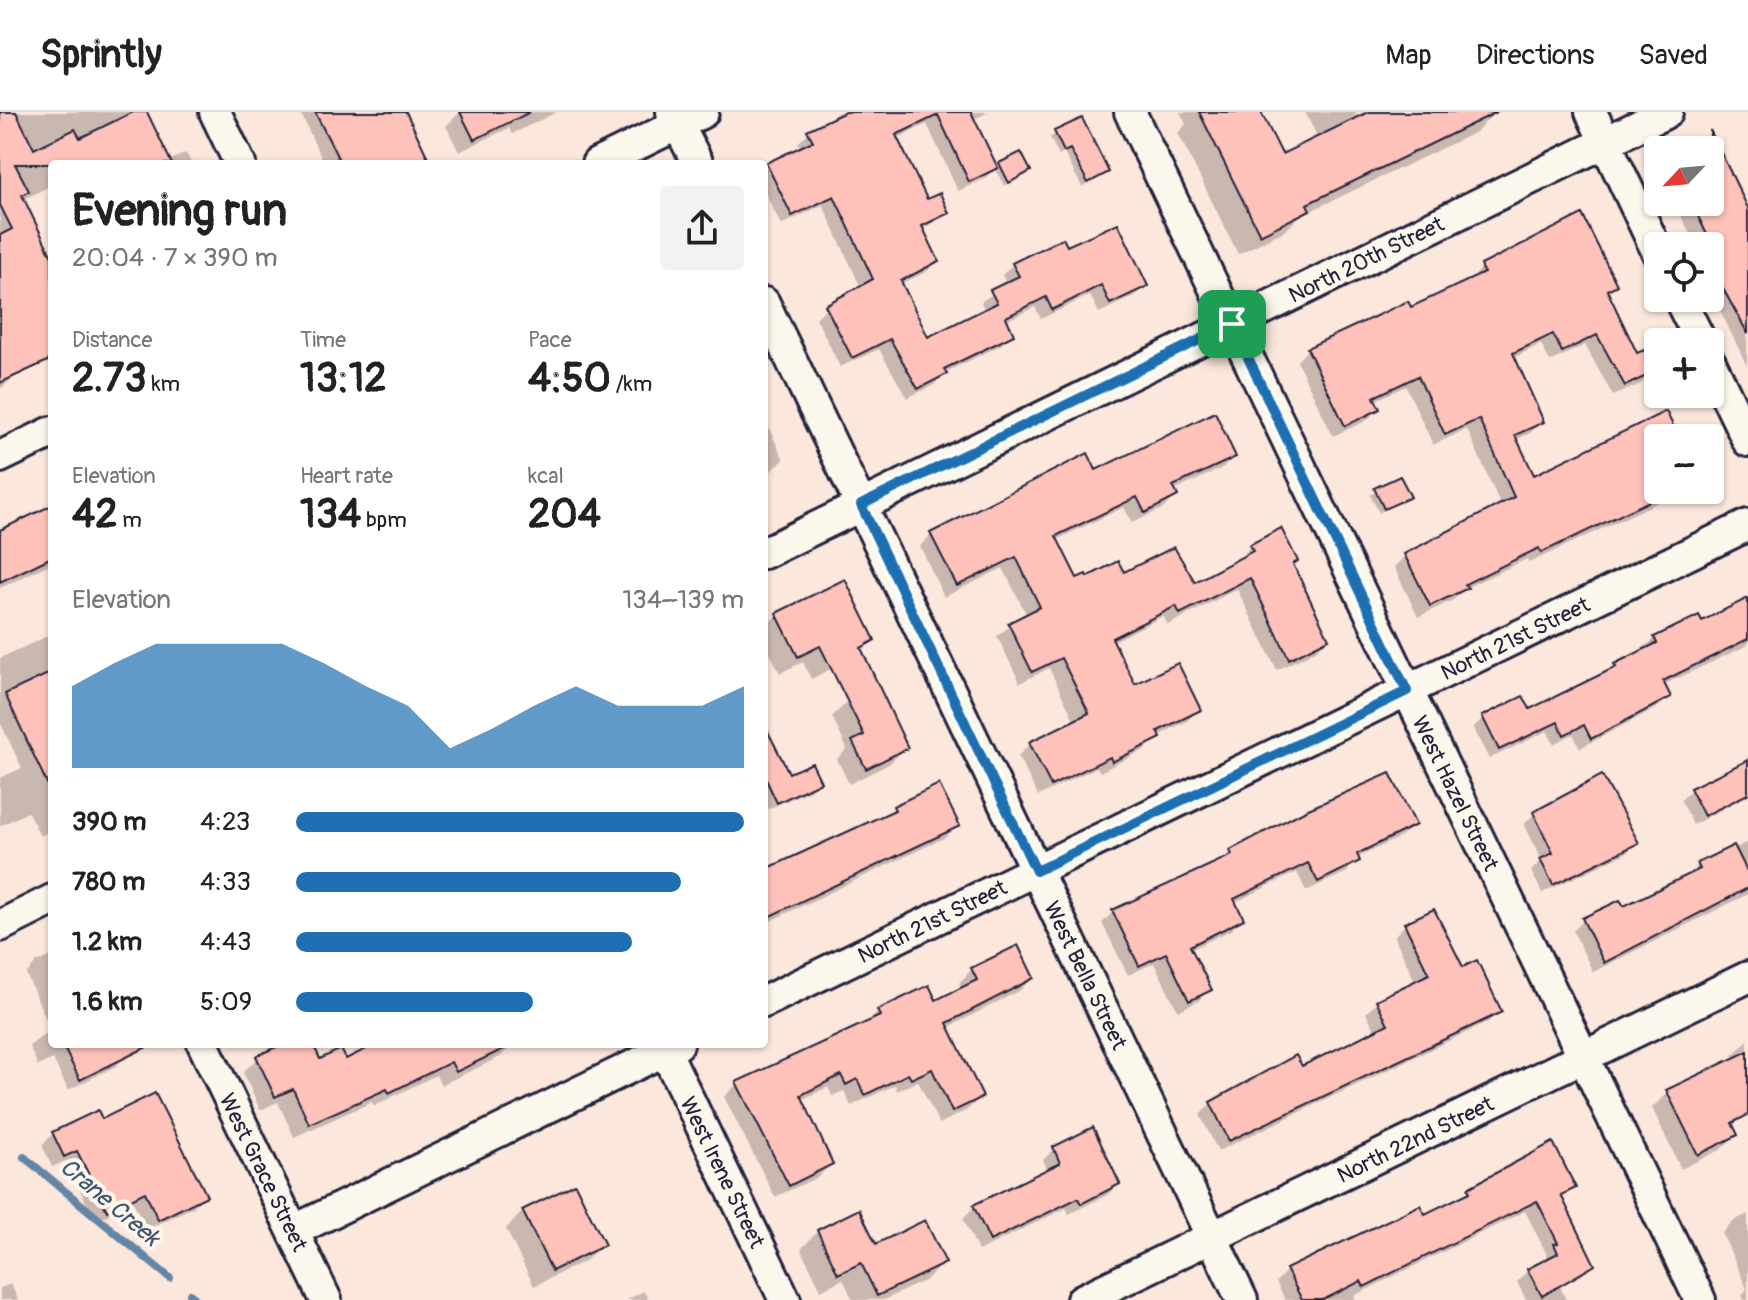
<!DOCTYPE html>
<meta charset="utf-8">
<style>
:root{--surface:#fff;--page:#f2f2f2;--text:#222;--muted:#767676;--line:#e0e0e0;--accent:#1f6fb2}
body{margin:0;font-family:Pangolin,sans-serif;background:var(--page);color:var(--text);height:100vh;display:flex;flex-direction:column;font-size:30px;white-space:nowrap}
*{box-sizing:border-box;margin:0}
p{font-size:26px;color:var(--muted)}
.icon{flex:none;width:44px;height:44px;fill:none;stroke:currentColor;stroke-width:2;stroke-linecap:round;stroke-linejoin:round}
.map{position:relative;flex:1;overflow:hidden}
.sheet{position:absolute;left:48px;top:48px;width:720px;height:888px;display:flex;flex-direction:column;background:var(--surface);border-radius:8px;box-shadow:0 2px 6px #0004}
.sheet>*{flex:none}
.needle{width:52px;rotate:244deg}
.fabs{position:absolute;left:1644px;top:24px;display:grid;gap:16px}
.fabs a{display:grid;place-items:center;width:80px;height:80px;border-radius:8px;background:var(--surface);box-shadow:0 2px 6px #0004;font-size:40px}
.pin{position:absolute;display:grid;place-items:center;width:68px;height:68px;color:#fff;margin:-34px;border-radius:16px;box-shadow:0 4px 12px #0006}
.round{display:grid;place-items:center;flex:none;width:84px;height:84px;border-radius:8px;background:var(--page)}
.head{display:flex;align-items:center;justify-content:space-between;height:136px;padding:0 24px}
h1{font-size:44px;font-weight:800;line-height:60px}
.stats{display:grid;grid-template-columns:repeat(3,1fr);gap:12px;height:136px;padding:8px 24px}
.stats div{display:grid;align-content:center}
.stats b{font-size:40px;font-weight:800}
.stats small{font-size:22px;font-weight:400}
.stats p{font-size:22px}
.chart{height:224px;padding:16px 24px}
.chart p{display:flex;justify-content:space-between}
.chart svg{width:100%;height:144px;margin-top:8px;fill:var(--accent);opacity:.7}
ul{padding:0 24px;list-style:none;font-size:26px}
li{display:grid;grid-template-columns:128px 96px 1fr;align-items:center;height:60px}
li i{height:20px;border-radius:10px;background:var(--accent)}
header{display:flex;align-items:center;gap:48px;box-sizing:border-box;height:112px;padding:0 40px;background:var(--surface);border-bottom:2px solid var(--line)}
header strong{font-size:38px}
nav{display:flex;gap:44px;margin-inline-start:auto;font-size:28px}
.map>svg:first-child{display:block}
</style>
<header>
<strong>Sprintly</strong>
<nav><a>Map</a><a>Directions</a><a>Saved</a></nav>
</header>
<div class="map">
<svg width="1748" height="1188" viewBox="0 0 1748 1188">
<rect width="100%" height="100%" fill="#fce7dd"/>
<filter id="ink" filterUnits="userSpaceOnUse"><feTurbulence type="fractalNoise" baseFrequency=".0125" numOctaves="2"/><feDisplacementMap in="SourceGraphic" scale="16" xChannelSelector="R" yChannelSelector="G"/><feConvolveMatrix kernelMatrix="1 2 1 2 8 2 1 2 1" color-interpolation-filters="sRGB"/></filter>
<g filter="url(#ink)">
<path fill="#0003" d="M 0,0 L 144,0 L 168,49 L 186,41 L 192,52 L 52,52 L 52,73 L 22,88 L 52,149 L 52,244 L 21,260 L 0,277 Z
M 300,0 L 404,0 L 429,52 L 324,52 Z
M 460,0 L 557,0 L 512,22 L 509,16 L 459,40 L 446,14 Z
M 839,0 L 989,0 L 972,8 L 996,57 L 1001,52 L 1029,59 L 1004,74 L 995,56 L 984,67 L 958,79 L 927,12 L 896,27 L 926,89 L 947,100 L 922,118 L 937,149 L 926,160 L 900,172 L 927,227 L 985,199 L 981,190 L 1007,172 L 1002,163 L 1013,152 L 1066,137 L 1145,174 L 1134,184 L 1099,201 L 1090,183 L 1041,207 L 1035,195 L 1005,209 L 1012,222 L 1001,233 L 944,261 L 934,273 L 907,286 L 879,237 L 840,255 L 816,206 L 827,195 L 861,176 L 823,93 L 781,113 L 764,78 L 764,56 L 801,37 L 798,31 L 809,20 Z
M 1180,0 L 1258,0 L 1281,45 L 1318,26 L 1305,0 L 1357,0 L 1354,4 L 1363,0 L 1495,0 L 1476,20 L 1300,104 L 1286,118 L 1238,142 L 1178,21 L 1186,12 Z
M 1056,21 L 1107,60 L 1082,75 L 1064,41 L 1059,44 L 1050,26 Z
M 1710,42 L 1748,107 L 1747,254 L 1717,192 L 1713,194 L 1709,186 L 1710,134 L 1696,134 L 1674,90 L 1710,90 Z
M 1482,155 L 1615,173 L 1606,182 L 1636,244 L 1653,260 L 1641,272 L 1613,284 L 1585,233 L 1550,250 L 1541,232 L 1513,246 L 1542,309 L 1530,321 L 1515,328 L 1533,366 L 1665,302 L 1677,326 L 1658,326 L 1658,378 L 1684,378 L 1529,451 L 1527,447 L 1465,476 L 1453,488 L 1418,505 L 1394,455 L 1406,443 L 1501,394 L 1467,317 L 1433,333 L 1406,274 L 1374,289 L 1378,297 L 1366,309 L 1333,324 L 1297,249 L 1308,237 L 1471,169 Z
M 764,306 L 784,348 L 764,365 Z
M 1234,344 L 1222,356 L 1174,379 L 1176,384 L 1164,396 L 1132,411 L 1124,395 L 1056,428 L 1076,469 L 1123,463 L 1194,473 L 1240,449 L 1250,434 L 1291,453 L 1327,527 L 1315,539 L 1277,558 L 1237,477 L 1168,513 L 1163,504 L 1112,530 L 1134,575 L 1199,597 L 1187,609 L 1158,624 L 1146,637 L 1100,660 L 1097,655 L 1038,684 L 1018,644 L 1030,632 L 1075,610 L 1049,556 L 1020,571 L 997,524 L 1026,502 L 1003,456 L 944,485 L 920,434 L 932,422 L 1095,361 Z
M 1400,366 L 1408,384 L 1379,401 L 1370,383 Z
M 52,394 L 52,451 L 0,476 L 0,420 Z
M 844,470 L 873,528 L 855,545 L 811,567 L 803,550 L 780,561 L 764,529 L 764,516 L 777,503 Z
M 1748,489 L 1748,533 L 1663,573 L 1669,585 L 1658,595 L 1580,636 L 1573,622 L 1554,632 L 1547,619 L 1489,647 L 1473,616 L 1484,605 L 1529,600 L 1607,562 L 1655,527 L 1701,512 Z
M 52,522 L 52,718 L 40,724 L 28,700 L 0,714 L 0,666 L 22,656 L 0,610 L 0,546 Z
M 848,589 L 905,636 L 889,652 L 849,672 L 837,647 L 847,637 L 832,605 Z
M 764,632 L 788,664 L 819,670 L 810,678 L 768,697 L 764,688 Z
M 1748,645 L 1748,683 L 1693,713 L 1681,688 L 1691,678 L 1738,655 Z
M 894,696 L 957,713 L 946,725 L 764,812 L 764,758 L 884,706 Z
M 1534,702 L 1636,731 L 1626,741 L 1542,781 L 1531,759 L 1542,748 L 1524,712 Z
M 1413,712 L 1402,724 L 1357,746 L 1347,760 L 1306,779 L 1297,760 L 1234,791 L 1242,807 L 1231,818 L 1190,838 L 1209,878 L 1198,889 L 1178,899 L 1154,851 L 1128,863 L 1102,811 L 1113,800 L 1220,751 L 1231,740 Z
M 1748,730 L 1748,782 L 1593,860 L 1573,819 L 1584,808 L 1623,797 L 1687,764 L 1698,753 Z
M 1405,813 L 1462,858 L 1500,899 L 1488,910 L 1218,1039 L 1200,1003 L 1211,991 L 1301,957 L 1376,920 L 1366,901 L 1378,890 L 1416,871 L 1394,824 Z
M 52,844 L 52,932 L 122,932 L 127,943 L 116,954 L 68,978 L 53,947 L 38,954 L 29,934 L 51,918 L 26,862 L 37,850 Z
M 972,857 L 1032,866 L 1019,879 L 947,916 L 981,985 L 967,998 L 939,1012 L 918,969 L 897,979 L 895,973 L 851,994 L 844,979 L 832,984 L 828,975 L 801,988 L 831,1052 L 818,1065 L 775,1085 L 724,985 L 737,972 L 865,913 L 878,900 L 935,891 L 963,878 L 959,871 Z
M 1748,928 L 1748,1000 L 1732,1014 L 1736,1023 L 1720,1038 L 1681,1057 L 1652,996 L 1668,980 L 1735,947 L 1733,943 Z
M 288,932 L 311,932 L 319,950 L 345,950 L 381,932 L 514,932 L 500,945 L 441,973 L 436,963 L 374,994 L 372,990 L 294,1025 L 278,990 L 260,998 L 243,960 L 258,946 Z
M 101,1010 L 205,1083 L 193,1095 L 147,1117 L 133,1090 L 95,1109 L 66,1049 L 52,1055 L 42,1033 L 53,1022 Z
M 1054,1037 L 1118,1072 L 1107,1083 L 1069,1102 L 1066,1096 L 978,1139 L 963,1106 L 974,1095 L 1048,1059 L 1043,1048 Z
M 1573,1076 L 1561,1088 L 1592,1153 L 1581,1164 L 1560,1174 L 1566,1188 L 1526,1188 L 1517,1170 L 1528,1158 L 1546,1150 L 1547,1143 L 1525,1099 L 1354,1184 L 1356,1188 L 1285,1188 L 1276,1170 L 1287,1158 L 1424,1105 L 1460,1088 L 1469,1078 Z
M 523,1099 L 603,1132 L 585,1149 L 534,1174 L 506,1117 Z
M 1748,1102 L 1748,1188 L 1744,1188 L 1742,1183 L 1747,1177 L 1722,1121 L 1733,1109 Z
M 818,1119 L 875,1135 L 943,1151 L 926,1168 L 884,1188 L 853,1188 L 843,1167 L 821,1178 L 801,1137 Z
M 11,1172 L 18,1188 L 0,1188 L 0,1176 Z
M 644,1179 L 648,1188 L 626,1188 Z"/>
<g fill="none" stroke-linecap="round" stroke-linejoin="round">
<path stroke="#6486a7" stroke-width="8" d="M 24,1045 L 170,1166
M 190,1182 L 197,1188"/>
</g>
<path fill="#fec2ba" stroke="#22223b" stroke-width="2" d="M 0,0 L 16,0 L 34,37 L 75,17 L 80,26 L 133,0 L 147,0 L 172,52 L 15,52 L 29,79 L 22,83 L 52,145 L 52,247 L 0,271 L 0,123 L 12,117 L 0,93 Z
M 315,0 L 406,0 L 431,52 L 341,52 Z
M 460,0 L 530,0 L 474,28 Z
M 845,0 L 971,0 L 998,56 L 969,70 L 938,3 L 896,23 L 927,87 L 940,81 L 949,101 L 922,114 L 939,149 L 901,169 L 928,225 L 997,191 L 990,178 L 1019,164 L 1012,151 L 1063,126 L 1067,134 L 1118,111 L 1148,174 L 1110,192 L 1101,173 L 1052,198 L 1046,185 L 1006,205 L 1014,223 L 944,257 L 947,262 L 918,277 L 890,227 L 852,246 L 825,193 L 873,167 L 834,84 L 792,104 L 766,51 L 813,29 L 807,18 Z
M 1199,0 L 1261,0 L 1282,42 L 1368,0 L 1497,0 L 1307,92 L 1310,98 L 1260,123 Z
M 1082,6 L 1109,60 L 1088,71 L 1070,37 L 1064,40 L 1054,19 Z
M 1710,18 L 1748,96 L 1748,222 L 1711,155 L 1721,151 L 1691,90 L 1710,90 Z
M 1021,40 L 1031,59 L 1009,71 L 999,51 Z
M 1582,102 L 1617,173 L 1607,178 L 1637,241 L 1644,238 L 1655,260 L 1625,274 L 1597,223 L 1562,240 L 1553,222 L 1513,241 L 1544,310 L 1515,323 L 1534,363 L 1666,299 L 1679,326 L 1658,326 L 1658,385 L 1541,441 L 1539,436 L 1465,472 L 1468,476 L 1430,494 L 1404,442 L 1514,385 L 1479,307 L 1445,323 L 1418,264 L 1374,285 L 1380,297 L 1345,314 L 1307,236 L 1408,189 L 1411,195 L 1484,161 L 1481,153 Z
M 1215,300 L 1236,345 L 1173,374 L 1178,384 L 1145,401 L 1137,385 L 1056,424 L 1077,466 L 1086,462 L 1087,465 L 1118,449 L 1124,460 L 1174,435 L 1195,470 L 1253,439 L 1249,433 L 1281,416 L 1298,449 L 1293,452 L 1329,527 L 1289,547 L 1250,466 L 1180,502 L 1176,494 L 1112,526 L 1135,572 L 1178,551 L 1201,598 L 1158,619 L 1161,626 L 1112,650 L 1110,645 L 1051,674 L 1029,630 L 1089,601 L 1061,546 L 1032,560 L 1008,511 L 1040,495 L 1016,445 L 957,474 L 930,421 L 1088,341 L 1096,358 Z
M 1400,364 L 1411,385 L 1384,397 L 1374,376 Z
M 52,393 L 52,445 L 0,470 L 0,418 Z
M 845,467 L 875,528 L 861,536 L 908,636 L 866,657 L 852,629 L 864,623 L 820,534 L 798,545 L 776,501 Z
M 1748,486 L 1748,527 L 1663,569 L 1671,585 L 1591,627 L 1584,613 L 1564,623 L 1558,610 L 1499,638 L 1482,604 L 1523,584 L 1530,597 L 1616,555 L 1614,552 L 1657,531 L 1654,525 L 1699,503 L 1702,509 Z
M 52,560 L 52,682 L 5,582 Z
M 764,612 L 789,661 L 812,651 L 821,670 L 777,691 L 764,663 Z
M 1748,648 L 1748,682 L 1704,704 L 1690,676 Z
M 1390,661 L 1416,713 L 1357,742 L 1360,749 L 1318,770 L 1308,751 L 1234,787 L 1244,807 L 1190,834 L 1212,878 L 1189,889 L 1166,841 L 1139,854 L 1112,798 L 1232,743 L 1230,738 L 1304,699 Z
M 1602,663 L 1639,731 L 1553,773 L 1540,747 L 1553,741 L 1533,700 Z
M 939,672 L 960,714 L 764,807 L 764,758 L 895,698 L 893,694 Z
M 1734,733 L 1748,761 L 1748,776 L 1604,851 L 1582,806 L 1620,788 L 1624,794 L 1700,757 L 1697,751 Z
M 1434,797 L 1463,855 L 1477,848 L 1502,900 L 1229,1029 L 1210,990 L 1296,943 L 1302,954 L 1388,912 L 1376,888 L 1429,862 L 1404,811 Z
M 1018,833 L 1034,866 L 947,911 L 983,985 L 952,1000 L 932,957 L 911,967 L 908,962 L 865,983 L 857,967 L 846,973 L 841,963 L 801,983 L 833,1052 L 789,1074 L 736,970 L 880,904 L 877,898 L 929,873 L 936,888 L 977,868 L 971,856 Z
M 62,932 L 153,932 L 80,968 Z
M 283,932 L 313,932 L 320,947 L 341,937 L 346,947 L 376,932 L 514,932 L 456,960 L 451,950 L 389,981 L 387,977 L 309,1012 L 293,977 L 275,985 L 256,944 Z
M 1748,939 L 1748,1003 L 1732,1011 L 1738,1023 L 1698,1043 L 1666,978 Z
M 155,981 L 207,1084 L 158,1108 L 145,1080 L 107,1099 L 77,1039 L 64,1045 L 52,1020 L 98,998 L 102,1007 Z
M 1093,1015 L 1120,1072 L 1081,1092 L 1078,1086 L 990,1129 L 973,1093 L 1060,1051 L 1053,1035 Z
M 1553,1030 L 1576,1076 L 1561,1083 L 1595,1153 L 1542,1184 L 1527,1157 L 1558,1141 L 1554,1132 L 1558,1131 L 1537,1089 L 1364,1175 L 1361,1169 L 1323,1188 L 1302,1188 L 1286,1157 L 1420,1093 L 1425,1102 L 1470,1080 L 1468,1076 Z
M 575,1072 L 605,1133 L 552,1159 L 522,1098 Z
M 859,1097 L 876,1132 L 925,1108 L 946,1151 L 877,1184 L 861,1151 L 838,1162 L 817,1118 Z"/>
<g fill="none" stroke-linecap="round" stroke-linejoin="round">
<g stroke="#22223b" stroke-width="36">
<path id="minor" d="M 215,0 L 240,52
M 672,0 L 698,52
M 1130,0 L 1700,1188
M 1591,0 L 1658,141
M 597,52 L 703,0
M 1679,186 L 1701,230
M 764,191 L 1242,1188
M 1710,250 L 1748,329
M 0,345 L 52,320
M 764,441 L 1667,0
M 0,814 L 52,788
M 764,890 L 1748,413
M 203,932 L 326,1188
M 662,932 L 785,1188
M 293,1119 L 678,932
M 1082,1188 L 1748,865"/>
</g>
<use href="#minor" stroke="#fbf7ec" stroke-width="30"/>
</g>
</g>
<g fill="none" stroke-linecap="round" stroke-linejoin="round" filter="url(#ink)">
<g stroke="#fff" stroke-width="16">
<path id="route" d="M 1232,212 L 1407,579 L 1036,759 L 861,393 Z"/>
</g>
<use href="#route" stroke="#1f6fb2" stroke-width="10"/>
</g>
<g text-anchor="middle" stroke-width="8" stroke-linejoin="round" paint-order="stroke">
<g font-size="22" fill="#22223b" stroke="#fbf7ec">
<text transform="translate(1366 147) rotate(-26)" y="8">North 20th Street</text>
<text transform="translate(1515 526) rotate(-26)" y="8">North 21st Street</text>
<text transform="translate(1456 681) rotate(64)" y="8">West Hazel Street</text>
<text transform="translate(932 809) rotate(-26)" y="8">North 21st Street</text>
<text transform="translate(1086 863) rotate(64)" y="8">West Bella Street</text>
<text transform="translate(1415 1027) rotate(-26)" y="8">North 22nd Street</text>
<text transform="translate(264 1060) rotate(64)" y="8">West Grace Street</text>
<text transform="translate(723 1060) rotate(64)" y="8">West Irene Street</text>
</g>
<g font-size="24" font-style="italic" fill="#435471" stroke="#fbf7ec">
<text transform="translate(110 1090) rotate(40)" y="8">Crane Creek</text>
</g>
</g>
</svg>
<div class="fabs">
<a><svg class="needle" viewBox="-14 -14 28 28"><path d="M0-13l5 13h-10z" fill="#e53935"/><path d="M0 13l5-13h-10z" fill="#767676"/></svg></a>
<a><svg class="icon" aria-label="locate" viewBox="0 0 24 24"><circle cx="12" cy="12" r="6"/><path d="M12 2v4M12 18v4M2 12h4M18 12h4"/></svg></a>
<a>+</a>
<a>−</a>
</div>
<div class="pin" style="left:1232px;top:212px;background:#1e9e55"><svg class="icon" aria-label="arrive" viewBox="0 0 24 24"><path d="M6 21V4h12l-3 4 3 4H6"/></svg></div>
<section class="sheet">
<div class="head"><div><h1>Evening run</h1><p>20:04 · 7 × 390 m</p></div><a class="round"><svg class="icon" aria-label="share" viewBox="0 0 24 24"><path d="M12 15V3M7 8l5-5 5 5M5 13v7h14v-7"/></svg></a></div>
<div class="stats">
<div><p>Distance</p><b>2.73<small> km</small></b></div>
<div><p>Time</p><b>13:12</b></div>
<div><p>Pace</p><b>4:50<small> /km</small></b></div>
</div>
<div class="stats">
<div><p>Elevation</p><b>42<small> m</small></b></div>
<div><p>Heart rate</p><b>134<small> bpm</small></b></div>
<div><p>kcal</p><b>204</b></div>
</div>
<div class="chart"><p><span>Elevation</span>134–139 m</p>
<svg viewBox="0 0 160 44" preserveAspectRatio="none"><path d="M0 44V19L10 12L20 6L30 6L40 6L50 6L60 12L70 19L80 25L90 38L100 32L110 25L120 19L130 25L140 25L150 25L160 19V44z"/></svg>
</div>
<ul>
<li><b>390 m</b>4:23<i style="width:100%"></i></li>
<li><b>780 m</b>4:33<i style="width:86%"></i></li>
<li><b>1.2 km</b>4:43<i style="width:75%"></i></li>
<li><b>1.6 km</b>5:09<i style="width:53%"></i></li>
</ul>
</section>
</div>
